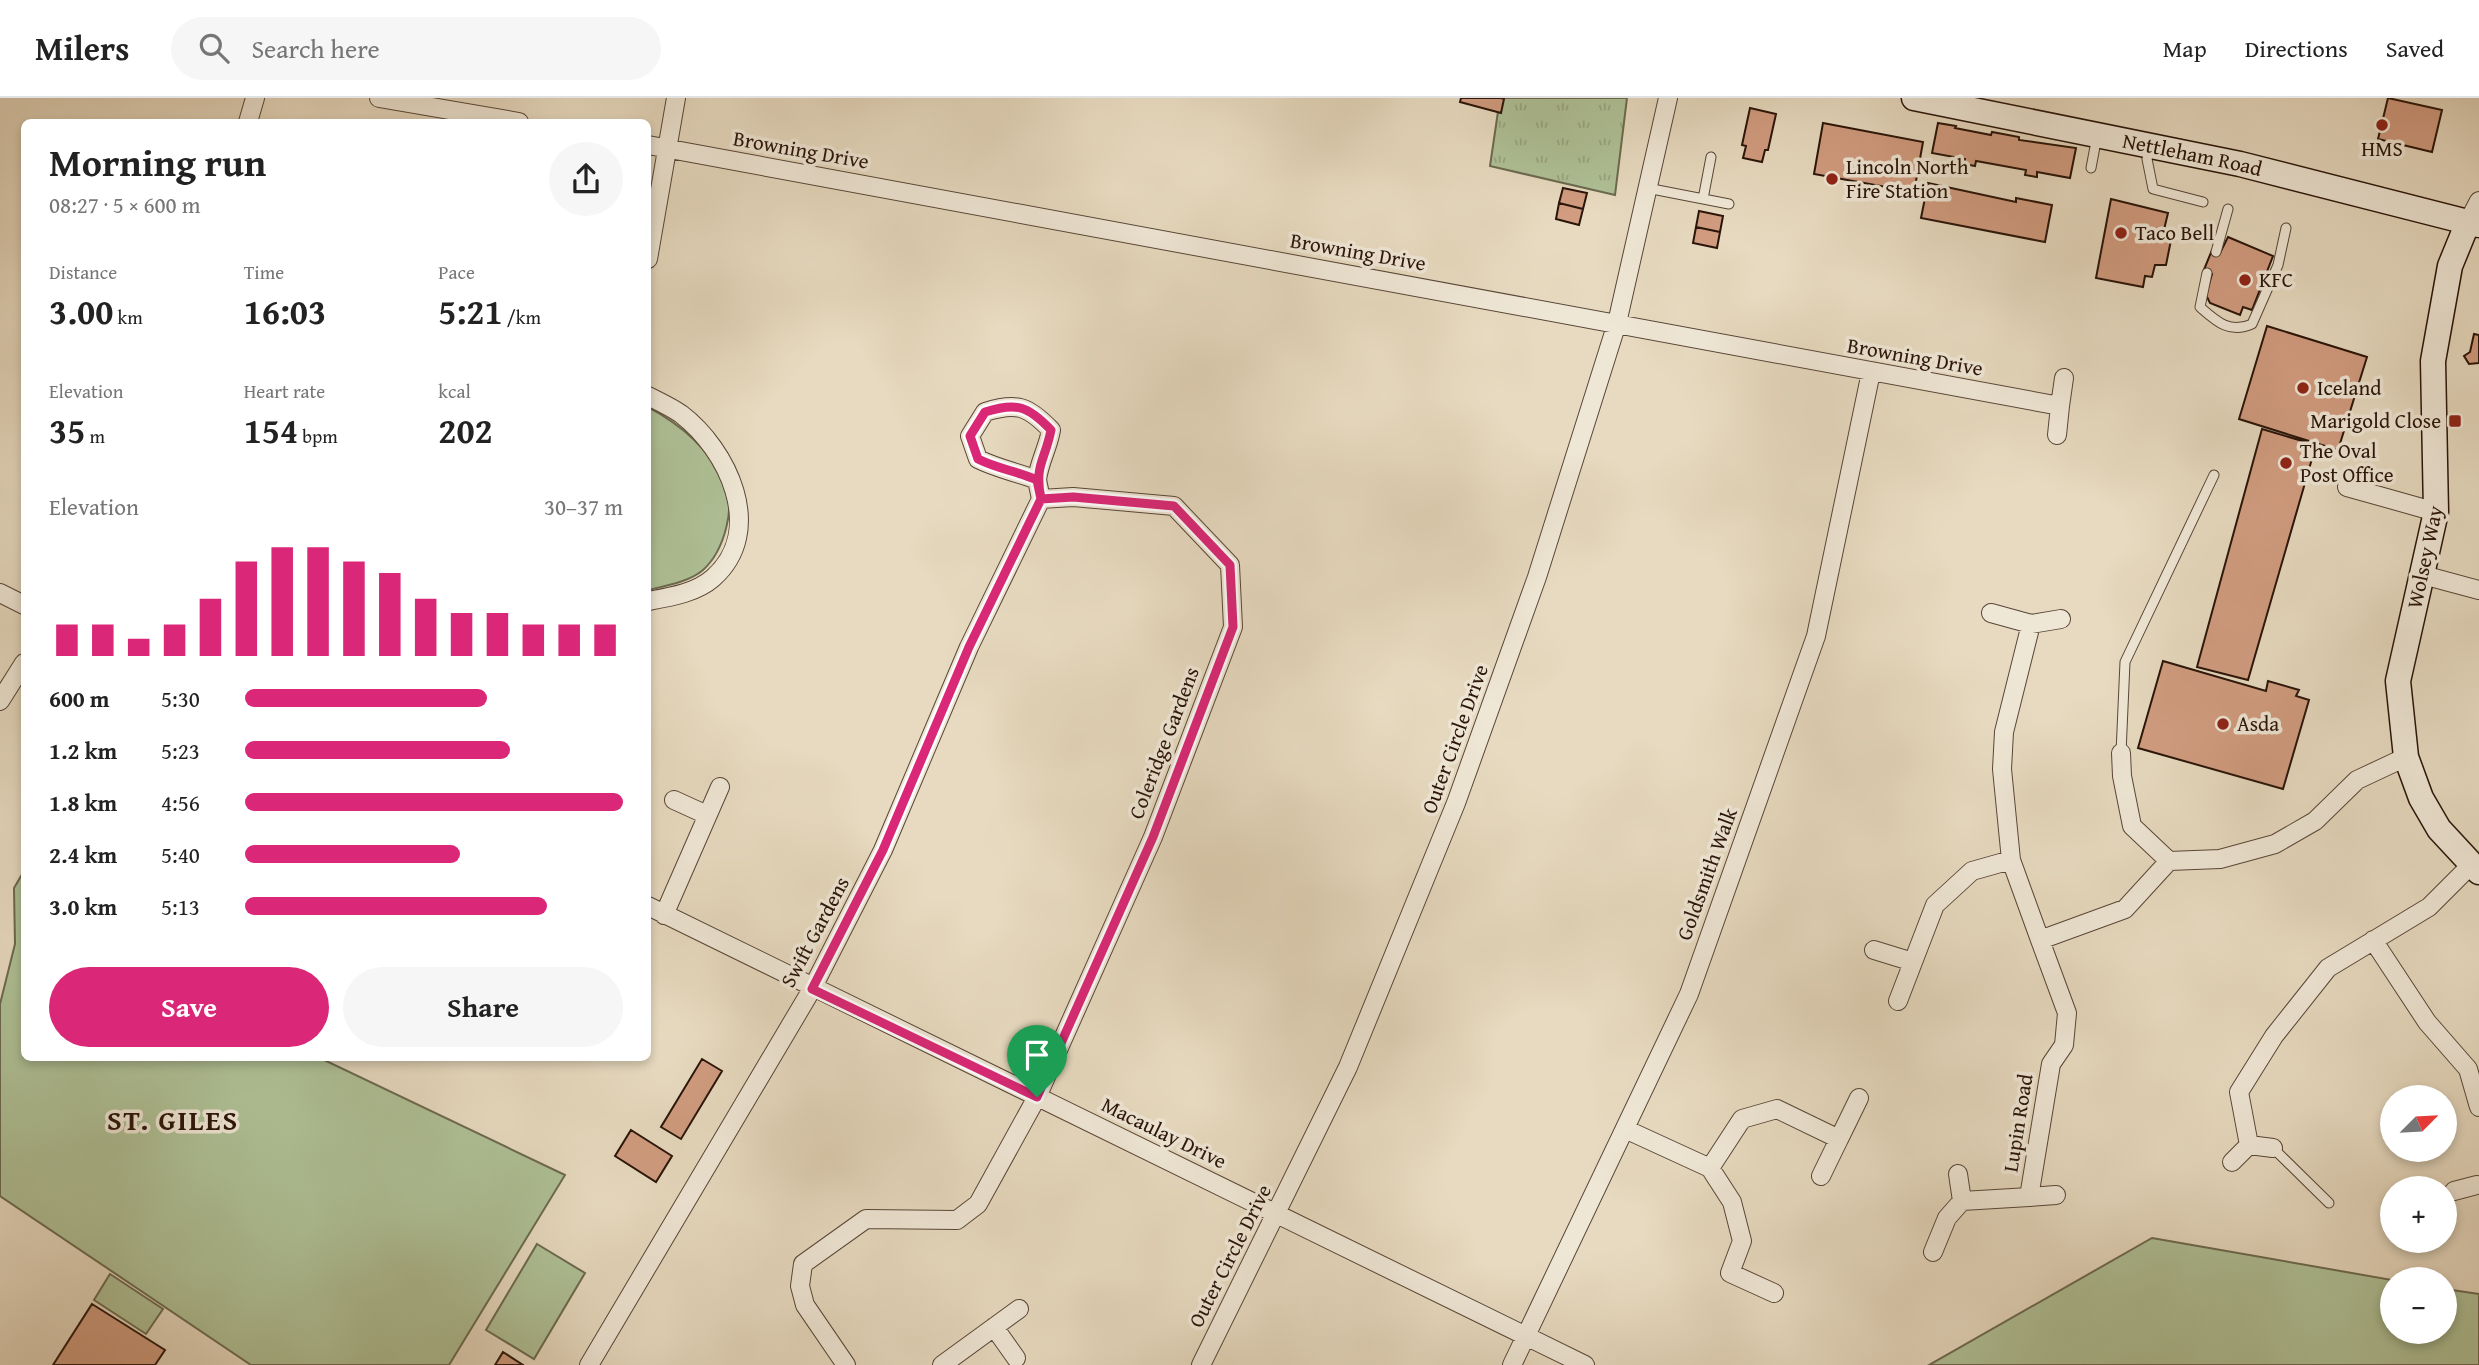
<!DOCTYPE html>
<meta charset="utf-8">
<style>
:root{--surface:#fff;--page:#f6f6f6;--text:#222;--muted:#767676;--line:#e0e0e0;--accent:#db2777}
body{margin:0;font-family:"Gentium Book Plus",serif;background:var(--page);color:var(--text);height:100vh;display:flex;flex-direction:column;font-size:26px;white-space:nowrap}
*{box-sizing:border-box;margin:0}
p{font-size:23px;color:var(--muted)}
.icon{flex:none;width:38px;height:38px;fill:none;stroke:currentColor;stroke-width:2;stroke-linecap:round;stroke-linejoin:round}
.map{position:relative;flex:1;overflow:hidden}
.panel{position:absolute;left:21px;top:21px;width:630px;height:942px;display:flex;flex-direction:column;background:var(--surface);border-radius:10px;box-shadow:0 4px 10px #0003}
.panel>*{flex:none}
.needle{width:46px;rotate:66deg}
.buttons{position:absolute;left:2380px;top:987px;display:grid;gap:14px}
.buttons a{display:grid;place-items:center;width:77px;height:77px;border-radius:50%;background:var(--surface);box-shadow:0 4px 10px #0003;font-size:35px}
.pin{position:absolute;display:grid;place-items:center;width:60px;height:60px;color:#fff;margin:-72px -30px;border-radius:50% 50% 50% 0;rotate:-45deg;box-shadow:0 0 7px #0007}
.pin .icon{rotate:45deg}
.round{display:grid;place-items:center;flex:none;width:74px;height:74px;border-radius:37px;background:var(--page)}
.summary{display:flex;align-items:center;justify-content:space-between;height:119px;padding:0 28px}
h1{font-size:38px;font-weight:700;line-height:52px}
.metrics{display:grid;grid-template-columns:repeat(3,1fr);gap:10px;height:119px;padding:7px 28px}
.metrics div{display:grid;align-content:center}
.metrics b{font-size:35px;font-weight:700}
.metrics small{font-size:19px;font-weight:400}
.metrics p{font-size:19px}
.chart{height:196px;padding:14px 28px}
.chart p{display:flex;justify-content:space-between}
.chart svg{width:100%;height:126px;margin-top:7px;stroke:var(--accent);stroke-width:6}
.button{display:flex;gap:14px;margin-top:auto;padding:14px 28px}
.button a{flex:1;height:80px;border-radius:42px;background:var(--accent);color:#fff;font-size:28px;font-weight:700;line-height:80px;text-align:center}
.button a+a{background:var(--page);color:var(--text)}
ul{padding:0 28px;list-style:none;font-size:23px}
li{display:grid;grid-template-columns:112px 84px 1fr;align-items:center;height:52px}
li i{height:18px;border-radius:9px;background:var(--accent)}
header{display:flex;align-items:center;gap:42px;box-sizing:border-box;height:98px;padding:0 35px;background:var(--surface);border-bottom:2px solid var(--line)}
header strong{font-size:33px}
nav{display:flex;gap:38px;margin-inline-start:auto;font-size:24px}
.search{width:490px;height:63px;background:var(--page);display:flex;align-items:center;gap:18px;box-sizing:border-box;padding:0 24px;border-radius:38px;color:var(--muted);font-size:26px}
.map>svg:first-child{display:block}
</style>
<header>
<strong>Milers</strong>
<div class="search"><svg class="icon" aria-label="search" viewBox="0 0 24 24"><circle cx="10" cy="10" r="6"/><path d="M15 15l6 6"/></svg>Search here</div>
<nav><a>Map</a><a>Directions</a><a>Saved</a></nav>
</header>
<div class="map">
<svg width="2479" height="1267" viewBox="0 0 2479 1267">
<defs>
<pattern id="grass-tufts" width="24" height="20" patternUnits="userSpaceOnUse" patternTransform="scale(1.75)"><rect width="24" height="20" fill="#afc197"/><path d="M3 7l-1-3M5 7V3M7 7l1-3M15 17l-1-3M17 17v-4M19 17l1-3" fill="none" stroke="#97a581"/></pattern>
</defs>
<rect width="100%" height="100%" fill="#e7dac0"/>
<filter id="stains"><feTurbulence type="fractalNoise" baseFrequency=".00286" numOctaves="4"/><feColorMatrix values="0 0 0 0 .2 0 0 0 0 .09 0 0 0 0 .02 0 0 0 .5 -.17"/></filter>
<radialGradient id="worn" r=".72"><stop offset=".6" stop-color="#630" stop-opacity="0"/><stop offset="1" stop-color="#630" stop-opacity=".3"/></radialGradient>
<path fill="url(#grass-tufts)" stroke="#6c6a50" stroke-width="2" d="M 1500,0 L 1627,0 L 1615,97 L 1490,68 Z"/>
<path fill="#afc197" stroke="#6c6a50" stroke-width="2" d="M 648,309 C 680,326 707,348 724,382 C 737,408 724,453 703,472 C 689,484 665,488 648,492 Z
M 24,773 L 24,959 L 318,959 L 565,1077 L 449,1267 L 251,1267 L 0,1098 L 0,906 L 15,846 L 14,790 Z
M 2152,1140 L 2392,1182 L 2392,1234 L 2445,1234 L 2445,1191 L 2479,1196 L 2479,1267 L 1929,1267 Z
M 537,1146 L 585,1175 L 534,1261 L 486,1232 Z
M 110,1176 L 163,1211 L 146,1236 L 94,1202 Z"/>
<path fill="#d19c80" stroke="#291409" stroke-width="2" d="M 1461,0 L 1501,0 L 1504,1 L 1501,15 L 1460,4 Z
M 2388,0 L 2442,12 L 2432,54 L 2378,41 Z
M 1750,10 L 1776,16 L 1768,52 L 1765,52 L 1762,64 L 1743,60 L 1746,48 L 1742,47 Z
M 1823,25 L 1923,44 L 1914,94 L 1814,76 Z
M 1938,25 L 1956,28 L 1955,30 L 1991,37 L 1992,34 L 2019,39 L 2019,42 L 2076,50 L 2070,80 L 2037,74 L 2037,79 L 2025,77 L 2026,72 L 1976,63 L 1975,68 L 1964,66 L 1965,61 L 1932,55 Z
M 1928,85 L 2016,104 L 2016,100 L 2052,107 L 2045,144 L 1921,120 Z
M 1563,90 L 1587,95 L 1583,111 L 1559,105 Z
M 2111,101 L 2168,115 L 2162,140 L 2171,142 L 2166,167 L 2155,167 L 2152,179 L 2145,178 L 2143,189 L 2096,180 Z
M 1559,105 L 1583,111 L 1579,127 L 1556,121 Z
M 1699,113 L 1723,118 L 1720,134 L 1696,129 Z
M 1696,129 L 1720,134 L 1717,150 L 1693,145 Z
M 2228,139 L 2273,158 L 2252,212 L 2243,209 L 2240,217 L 2210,205 L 2206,197 L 2212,176 L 2203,174 L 2212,152 L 2220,155 Z
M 2267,228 L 2367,259 L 2338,352 L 2239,321 Z
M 2474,236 L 2479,237 L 2479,265 L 2469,266 L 2464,258 L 2470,254 Z
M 2262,331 L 2316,347 L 2248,582 L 2197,569 Z
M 2163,563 L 2266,593 L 2268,583 L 2299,592 L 2296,598 L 2309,602 L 2283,691 L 2138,650 Z
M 702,961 L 722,973 L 681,1041 L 661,1029 Z
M 631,1032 L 672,1058 L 656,1084 L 615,1058 Z
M 92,1206 L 165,1252 L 155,1267 L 53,1267 Z
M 503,1254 L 523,1267 L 495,1267 Z"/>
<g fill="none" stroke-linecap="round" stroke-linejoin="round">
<g stroke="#584637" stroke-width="11">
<path id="lane" d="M 2150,50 L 2147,61 L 2153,91 L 2203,104
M 2091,70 L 2097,38
M 1647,90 L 1729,106
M 1703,101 L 1711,59
M 2216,154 L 2228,111
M 2207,175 L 2200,209 C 2217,224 2230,236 2252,226 L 2278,167 L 2286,130
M 2121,655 L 2125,564 L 2214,377
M 2273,1050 L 2329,1105"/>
</g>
<g stroke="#584637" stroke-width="20">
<path id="street" d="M 379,0 L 519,24
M 248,24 L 255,0
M 648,47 L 2060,308 L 2064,280
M 2468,124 L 2479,103
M 648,161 L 676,0
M 648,298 C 658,303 671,309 681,316 C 727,351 767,432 713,480 C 696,495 670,499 648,503
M 2057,337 L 2060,308
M 1037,382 C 1039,364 1048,350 1051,332 C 1028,308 1017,304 985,314 L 970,338 L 978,361 C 998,371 1017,374 1037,382 L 1041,401
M 2347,389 L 2436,414
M 2423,477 L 2479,492
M 0,495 L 24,507
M 1991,515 L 2031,526 L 2004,634 L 2002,671 L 2011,762 L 2040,842
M 2031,526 L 2061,521
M 0,603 L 24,565
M 2121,655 L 2122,678 L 2132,728 L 2169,763 L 2220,761 L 2275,746 L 2315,723 L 2357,682 L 2406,659
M 674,702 L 707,717
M 648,808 L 1585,1267
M 664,817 L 720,689
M 2373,842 L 2427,924 L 2468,971 L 2479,1009
M 1874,852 L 1913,864
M 1898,903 L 1935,807 L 1972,773 L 2011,762
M 1625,1031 L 1710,1070 L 1732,1104 L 1742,1143 L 1730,1175 L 1774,1195
M 1839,1041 L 1859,1000
M 2273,1050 L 2249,1047 L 2239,994 L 2274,938 L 2328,870 L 2429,809 L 2471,767
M 2232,1064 L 2249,1047
M 1710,1070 L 1742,1021 L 1777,1011 L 1839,1041 L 1821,1078
M 1958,1076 L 1962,1103
M 2454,1093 L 2477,1087
M 2029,1099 L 2056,1097
M 1933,1154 L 1947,1120 L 1962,1103 L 2029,1099 L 2051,966 L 2064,947 L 2067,915 L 2040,842 L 2125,811 L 2169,763
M 994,1229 L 1016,1260
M 589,1267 L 812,891 L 883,752 L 969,549 L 1041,401
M 846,1267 L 805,1207 L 800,1188 L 803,1166 L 866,1121 L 957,1122 L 978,1106 L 1037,999 L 1153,739 L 1233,529 L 1230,467 L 1174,408 L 1073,399 L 1041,401
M 942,1267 L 1019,1211
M 1201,1267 L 1348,969 L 1456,705 L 1537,479 L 1617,225 L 1668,0
M 1512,1267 L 1689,896 L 1816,538 L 1871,274"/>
</g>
<g stroke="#291409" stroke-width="27">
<g id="secondary">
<path id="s1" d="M 1914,0 L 2240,66 L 2479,127"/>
<path d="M 2468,124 L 2450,168 L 2433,263 L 2436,414 L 2398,583 L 2406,659 L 2421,700 L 2439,731 L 2479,774"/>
</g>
</g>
<use href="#lane" stroke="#efe7d6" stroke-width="9"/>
<use href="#street" stroke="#efe7d6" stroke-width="18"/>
<use href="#secondary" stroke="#efe7d6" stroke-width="24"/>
</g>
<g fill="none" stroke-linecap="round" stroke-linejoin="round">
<g stroke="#fff" stroke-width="14">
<path id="route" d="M 1037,999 L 1153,739 L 1233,529 L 1230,467 L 1174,408 L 1073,399 L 1041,401 L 1037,382 C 1017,373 998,371 978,361 L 970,338 L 985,314 C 1017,304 1028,308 1051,332 C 1045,363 1034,367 1041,401 L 969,549 L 883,752 L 812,891 L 1037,999"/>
</g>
<use href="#route" stroke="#db2777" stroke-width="9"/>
</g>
<g fill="#8f2418" stroke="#efe7d6" stroke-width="2.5">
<circle cx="2382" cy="27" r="7"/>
<circle cx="1832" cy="81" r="7"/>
<circle cx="2121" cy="135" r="7"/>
<circle cx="2245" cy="182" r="7"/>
<circle cx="2303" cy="290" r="7"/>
<rect x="2448" y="316" width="14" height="14" rx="3.5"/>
<circle cx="2286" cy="365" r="7"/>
<circle cx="2223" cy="626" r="7"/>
</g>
<g text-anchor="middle" stroke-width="7" stroke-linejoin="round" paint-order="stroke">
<g font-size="21" fill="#291409" stroke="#efe7d6" text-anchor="start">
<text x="2382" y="58" text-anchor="middle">HMS</text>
<text x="1846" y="76">Lincoln North<tspan x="1846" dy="24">Fire Station</tspan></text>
<text x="2135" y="142">Taco Bell</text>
<text x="2259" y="189">KFC</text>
<text x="2317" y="297">Iceland</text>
<text x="2441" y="330" text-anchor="end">Marigold Close</text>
<text x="2300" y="360">The Oval<tspan x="2300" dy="24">Post Office</tspan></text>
<text x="2237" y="633">Asda</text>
</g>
<g font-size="21" fill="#291409" stroke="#efe7d6">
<text transform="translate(801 52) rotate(10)" y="7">Browning Drive</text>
<text dy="7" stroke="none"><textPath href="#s1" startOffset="284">Nettleham Road</textPath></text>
<text transform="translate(1358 154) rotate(10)" y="7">Browning Drive</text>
<text transform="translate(1915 259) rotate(10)" y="7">Browning Drive</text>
<text transform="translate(2425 459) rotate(-78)" y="7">Wolsey Way</text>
<text transform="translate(1455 641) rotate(-70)" y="7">Outer Circle Drive</text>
<text transform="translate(1164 645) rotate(-69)" y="7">Coleridge Gardens</text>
<text transform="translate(1707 776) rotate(-70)" y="7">Goldsmith Walk</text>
<text transform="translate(815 834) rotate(-62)" y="7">Swift Gardens</text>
<text transform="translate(2018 1025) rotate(-81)" y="7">Lupin Road</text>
<text transform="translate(1164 1035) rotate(26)" y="7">Macaulay Drive</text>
<text transform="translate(1230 1158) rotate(-63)" y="7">Outer Circle Drive</text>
</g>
<g font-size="28" font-weight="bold" letter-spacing="2" fill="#291409" stroke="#efe7d6">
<text x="173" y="1032">ST. GILES</text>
</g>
</g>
<rect width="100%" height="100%" filter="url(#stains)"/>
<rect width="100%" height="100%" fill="url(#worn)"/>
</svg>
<div class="buttons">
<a><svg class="needle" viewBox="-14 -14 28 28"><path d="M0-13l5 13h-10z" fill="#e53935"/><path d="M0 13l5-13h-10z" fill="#767676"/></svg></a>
<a>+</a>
<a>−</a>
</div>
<div class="pin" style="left:1037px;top:999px;background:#1e9e55"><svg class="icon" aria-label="arrive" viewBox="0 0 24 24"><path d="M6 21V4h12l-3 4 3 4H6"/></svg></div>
<section class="panel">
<div class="summary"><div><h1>Morning run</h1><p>08:27 · 5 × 600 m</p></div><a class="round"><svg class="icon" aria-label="share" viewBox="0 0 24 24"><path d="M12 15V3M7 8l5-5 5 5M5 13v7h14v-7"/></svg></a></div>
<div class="metrics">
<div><p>Distance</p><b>3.00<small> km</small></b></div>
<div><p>Time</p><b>16:03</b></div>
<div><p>Pace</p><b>5:21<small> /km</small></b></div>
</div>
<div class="metrics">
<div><p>Elevation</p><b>35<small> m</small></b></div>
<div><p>Heart rate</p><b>154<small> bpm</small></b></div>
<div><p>kcal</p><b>202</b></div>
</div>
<div class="chart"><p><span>Elevation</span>30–37 m</p>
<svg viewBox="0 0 160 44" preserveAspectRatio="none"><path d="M5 44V33M15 44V33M25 44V38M35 44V33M45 44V24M55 44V11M65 44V6M75 44V6M85 44V11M95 44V15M105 44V24M115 44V29M125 44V29M135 44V33M145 44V33M155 44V33"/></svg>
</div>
<ul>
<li><b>600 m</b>5:30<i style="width:64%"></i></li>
<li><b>1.2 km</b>5:23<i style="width:70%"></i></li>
<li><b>1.8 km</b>4:56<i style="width:100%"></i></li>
<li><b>2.4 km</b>5:40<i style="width:57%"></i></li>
<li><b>3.0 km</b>5:13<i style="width:80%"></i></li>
</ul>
<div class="button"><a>Save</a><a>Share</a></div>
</section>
</div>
